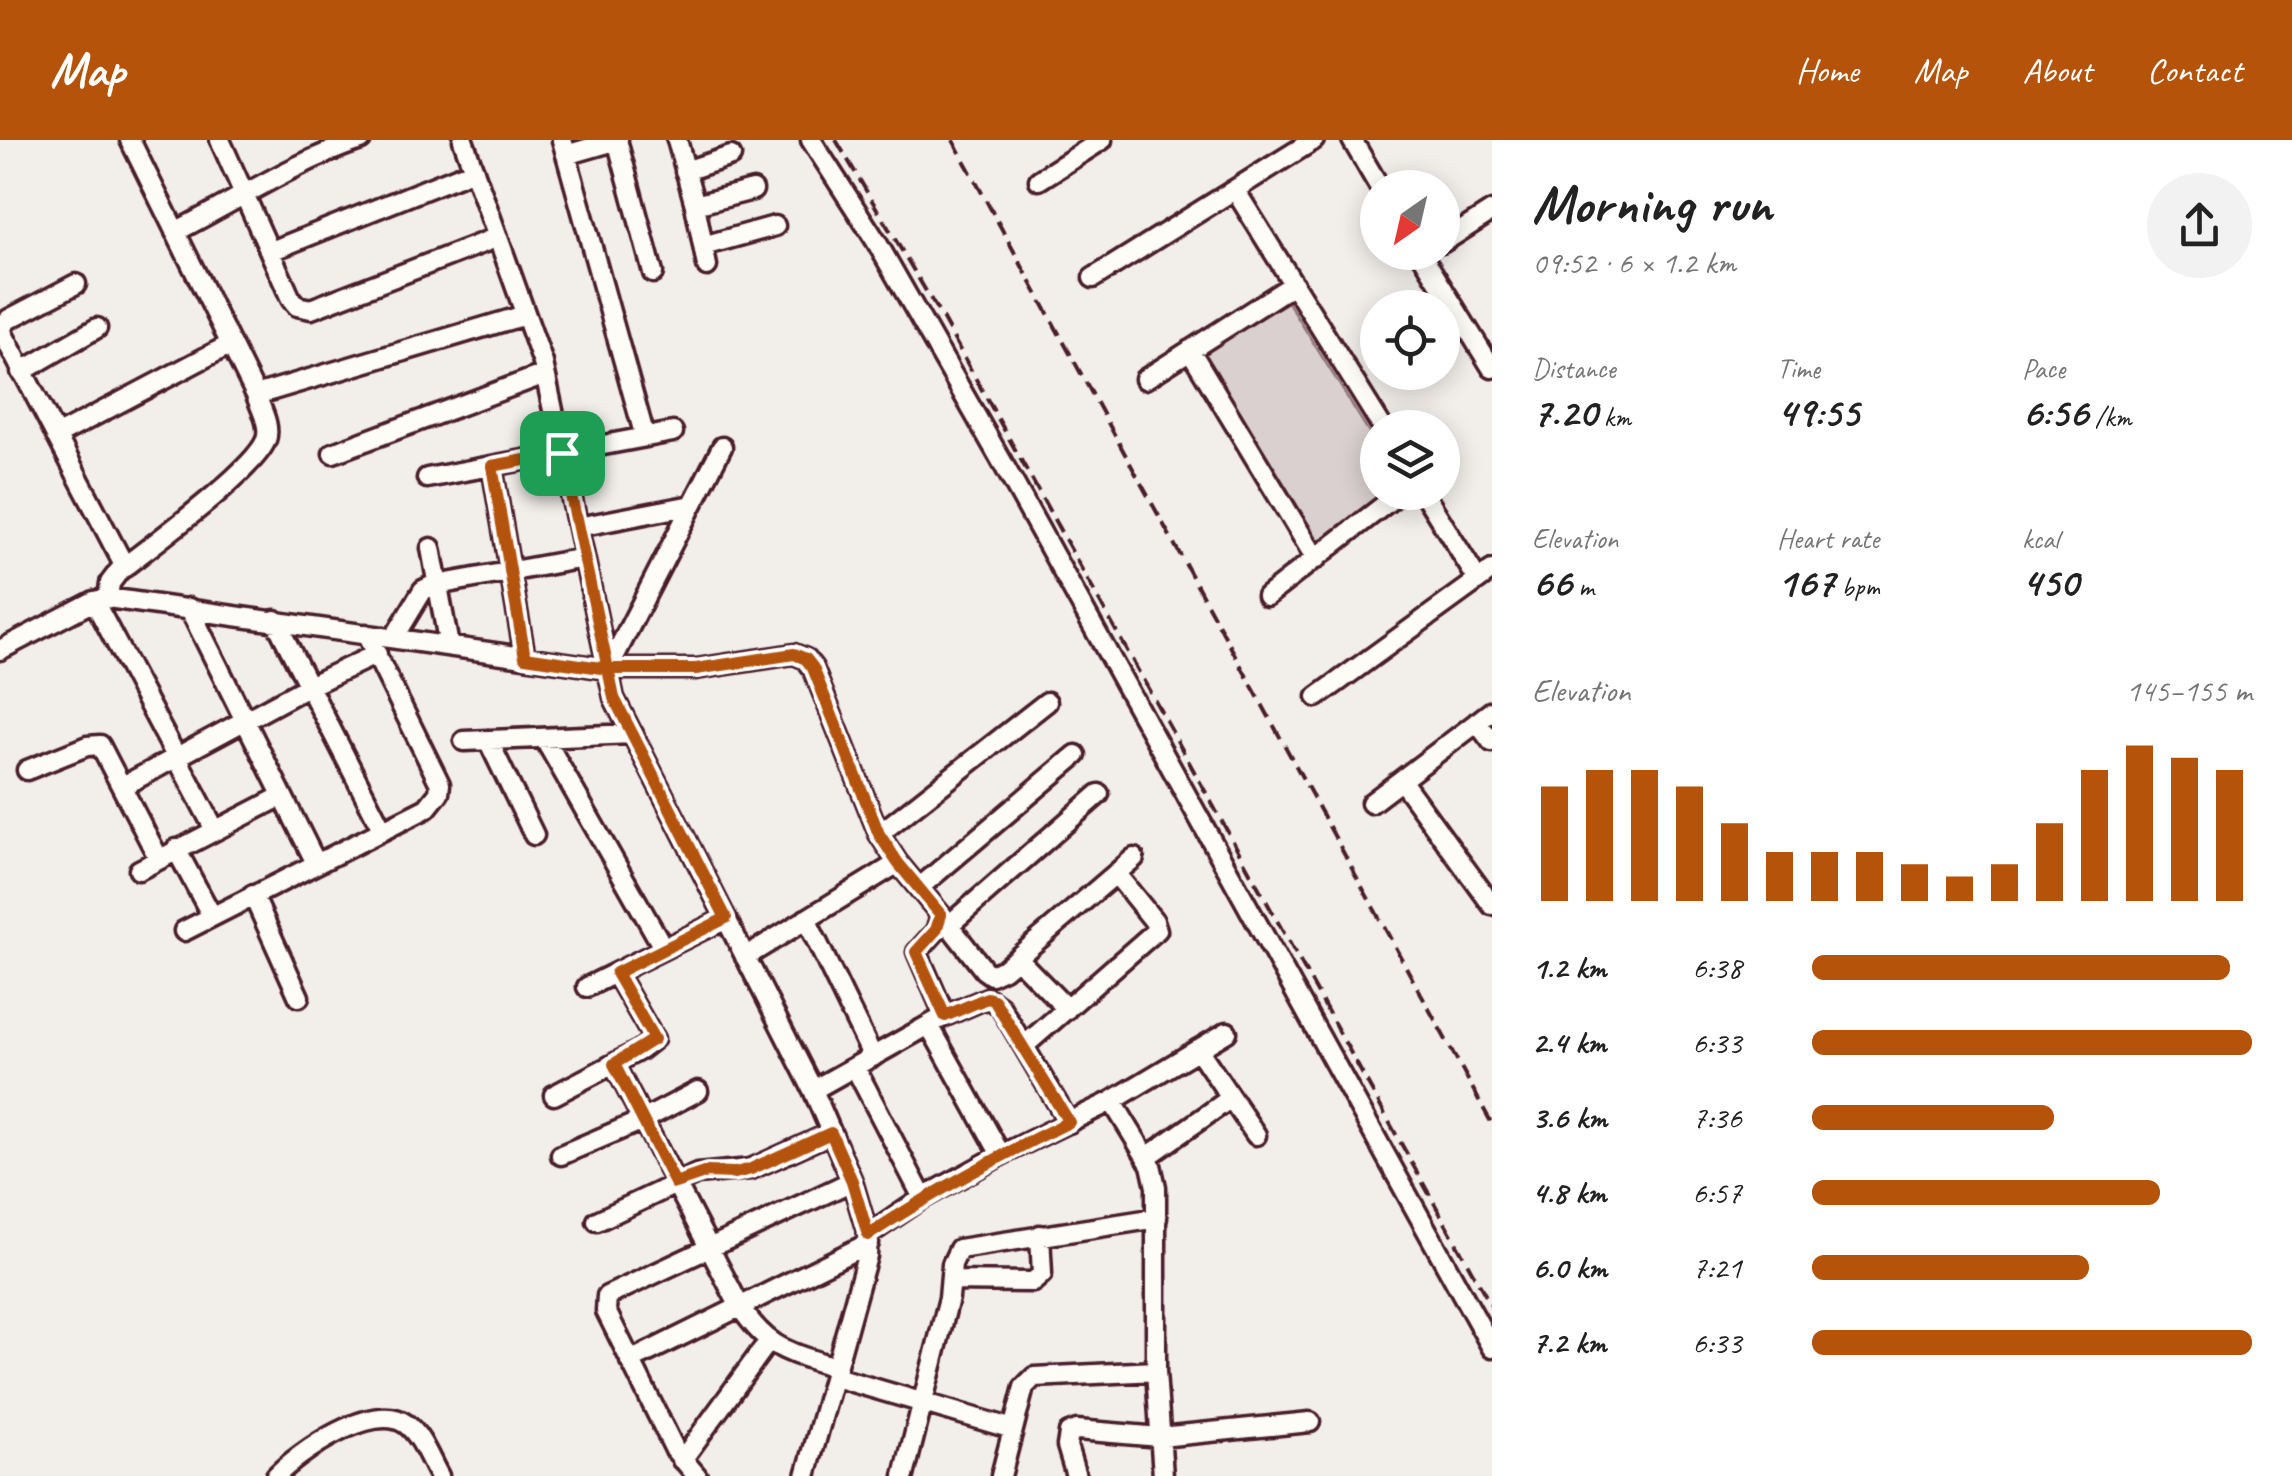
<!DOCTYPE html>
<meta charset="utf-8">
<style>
:root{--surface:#fff;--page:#f2f2f2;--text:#222;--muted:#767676;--accent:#b45309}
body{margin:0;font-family:Caveat,sans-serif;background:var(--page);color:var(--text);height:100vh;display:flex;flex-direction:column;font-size:38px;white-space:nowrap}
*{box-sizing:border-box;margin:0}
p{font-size:32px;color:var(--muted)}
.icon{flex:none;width:55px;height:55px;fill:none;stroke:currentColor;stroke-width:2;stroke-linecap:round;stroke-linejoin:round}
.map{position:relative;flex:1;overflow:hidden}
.details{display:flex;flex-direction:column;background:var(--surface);width:800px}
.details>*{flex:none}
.needle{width:65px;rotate:214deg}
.controls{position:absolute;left:1360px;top:30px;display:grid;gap:20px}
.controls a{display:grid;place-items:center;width:100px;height:100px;border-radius:50%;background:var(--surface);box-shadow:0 5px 25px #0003;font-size:50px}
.pin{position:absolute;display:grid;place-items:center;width:85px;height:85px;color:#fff;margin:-42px;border-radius:20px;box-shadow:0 5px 15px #0006}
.round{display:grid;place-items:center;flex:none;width:105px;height:105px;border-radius:52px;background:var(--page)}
.summary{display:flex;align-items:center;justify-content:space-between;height:170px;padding:0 40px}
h1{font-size:55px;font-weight:700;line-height:75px}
.figures{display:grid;grid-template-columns:repeat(3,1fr);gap:15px;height:170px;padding:10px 40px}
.figures div{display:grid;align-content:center}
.figures b{font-size:42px;font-weight:700}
.figures small{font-size:28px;font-weight:400}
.figures p{font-size:28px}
.chart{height:280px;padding:20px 40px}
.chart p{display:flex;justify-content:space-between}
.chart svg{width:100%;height:180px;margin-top:10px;stroke:var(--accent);stroke-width:6}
ul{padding:0 40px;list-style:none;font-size:32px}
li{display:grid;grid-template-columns:160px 120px 1fr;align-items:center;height:75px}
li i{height:25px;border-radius:12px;background:var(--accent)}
header{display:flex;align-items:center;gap:60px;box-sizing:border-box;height:140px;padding:0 50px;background:var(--accent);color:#fff}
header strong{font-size:48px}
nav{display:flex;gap:55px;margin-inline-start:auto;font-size:35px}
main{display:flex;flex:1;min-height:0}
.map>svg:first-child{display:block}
</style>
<header>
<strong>Map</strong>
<nav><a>Home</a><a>Map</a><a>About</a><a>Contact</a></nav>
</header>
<main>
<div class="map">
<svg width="1492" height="1336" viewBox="0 0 1492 1336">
<rect width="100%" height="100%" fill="#f2efeb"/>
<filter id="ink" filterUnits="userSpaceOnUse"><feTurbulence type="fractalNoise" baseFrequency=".01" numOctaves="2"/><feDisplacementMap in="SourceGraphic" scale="20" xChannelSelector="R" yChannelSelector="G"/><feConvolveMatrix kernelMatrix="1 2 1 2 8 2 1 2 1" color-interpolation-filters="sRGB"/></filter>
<g filter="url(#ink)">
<path fill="#d9d0cf" stroke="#92787d" stroke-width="2.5" d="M 1288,162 L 1377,305 L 1378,352 L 1385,353 L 1319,401 L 1204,213 Z"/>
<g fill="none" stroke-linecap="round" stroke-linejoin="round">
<g stroke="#4a1f2b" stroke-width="25">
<path id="minor" d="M 220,0 L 291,159 L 297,166 L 311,169 L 498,97
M 463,0 L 543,223 L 614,558 L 813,950 L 852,1041 L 868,1095 L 867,1116 L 806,1336
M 562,0 L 645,297
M 617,0 L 653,133
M 677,0 L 695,65 L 707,126
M 811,0 L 876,101 L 1001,320 L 1492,1208
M 1352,0 L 1380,48
M 566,15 L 618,0
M 685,31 L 731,16
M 1039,40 L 1102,0
M 1235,50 L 1383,288
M 695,65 L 753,50
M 175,92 C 236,61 296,21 361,0
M 1442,103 L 1492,71
M 703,106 L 775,86
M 271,111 L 474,30
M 1420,112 L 1492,228
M 1093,138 L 1314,0
M 76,144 L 9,179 L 3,185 L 2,192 L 125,427
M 1190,210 L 1316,419
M 21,232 L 97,188
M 1145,239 L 1294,144
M 256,255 L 525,175
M 56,296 L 229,205
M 333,313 L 545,234
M 492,326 L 525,517
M 427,338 L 673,292
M 1423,352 L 1478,440
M 578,387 L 692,365
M 431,408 L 449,506
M 1267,456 L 1401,352
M 108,458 L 110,443 L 119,431 C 149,407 254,331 266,300 C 271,286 261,269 256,255 L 130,0
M 94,461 L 215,690
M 189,468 L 316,723
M 275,480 L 382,689
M 394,498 L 423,450 L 431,446 L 584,418
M 0,510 L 94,461 L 108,458 L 608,529 L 696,529 L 794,514 L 806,519 L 813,528 L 879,694 L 898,723 L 941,775 L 936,791 L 917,812 L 945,876
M 608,529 L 722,307
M 1317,557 L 1492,430
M 1477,582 L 1492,602
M 544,598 L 664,809
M 488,600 L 534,695
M 464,601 L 633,594
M 27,630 L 87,606 L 100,605 L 159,719
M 1401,640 L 1492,765
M 123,646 L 309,546 L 377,514
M 1371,663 L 1492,571
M 879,694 L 1047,562
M 176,709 L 212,776
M 139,730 L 282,656
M 920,747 L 1076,615
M 253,755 L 299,857
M 941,775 L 984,830 L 991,835 L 1004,829 L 1134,718
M 806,779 L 873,917
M 949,785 L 1099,654
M 184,791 L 427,668 L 439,653 L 440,644 L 366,494
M 745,817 L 898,723
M 1017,818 L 1067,869
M 587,847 L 726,778
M 929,885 L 1001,1015
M 1024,906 L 1157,790 L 1154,781 L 1116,734
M 1198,909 L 1256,995
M 614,924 L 740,1167 C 771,1212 788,1211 837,1228
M 855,927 L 923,1058
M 813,950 L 945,876 L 987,858 L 1000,866 L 1069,983
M 554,955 L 640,910 L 654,899 L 616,833
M 1112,961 L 1151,1025 L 1156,1047 L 1156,1231
M 561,1015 L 643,980 L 698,951
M 1147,1017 L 1231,958
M 597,1081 L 697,1034 L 751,1029 L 831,993
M 868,1095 L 923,1058 L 1001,1015 L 1112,961 L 1227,892
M 951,1141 L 1033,1142 L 1042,1134 L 1040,1095
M 630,1221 L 869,1103
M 835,1237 L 1013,1289
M 682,1320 L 768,1202
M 276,1336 C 298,1313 374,1260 406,1284 C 421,1295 430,1320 439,1336
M 697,1336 L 675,1310 L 606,1171 L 607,1156 L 852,1041
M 904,1336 L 949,1158 L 952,1124 L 959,1109 L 1157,1078
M 1001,1336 L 1024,1247 L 1034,1237 L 1156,1231 L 1163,1336
M 1076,1336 L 1067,1306 L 1069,1293 L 1077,1290 L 1160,1297 L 1310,1282"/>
</g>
<use href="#minor" stroke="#fdfcf7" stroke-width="18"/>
<path stroke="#4a1f2b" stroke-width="4" stroke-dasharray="15 8" stroke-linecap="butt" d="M 836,0 L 942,178 L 1492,1167
M 953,0 L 1492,984"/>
</g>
</g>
<g fill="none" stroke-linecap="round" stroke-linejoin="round" filter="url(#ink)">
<g stroke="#fff" stroke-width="20">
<path id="route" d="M 562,313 L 608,529 L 614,558 L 726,778 L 616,833 L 654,899 L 614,924 L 675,1043 L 707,1032 L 735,1033 L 751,1029 L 831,993 L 852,1041 L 868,1095 C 933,1052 999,1016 1069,982 L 994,860 L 987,858 L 945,876 L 916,812 L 936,790 L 941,775 L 898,723 L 879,694 L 813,528 L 806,519 L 794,514 L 696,529 L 608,529 L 525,517 L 492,326 L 562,313"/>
</g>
<use href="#route" stroke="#b45309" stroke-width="12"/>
</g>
</svg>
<div class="controls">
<a><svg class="needle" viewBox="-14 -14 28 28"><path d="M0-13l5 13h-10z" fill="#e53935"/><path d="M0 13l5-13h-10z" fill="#767676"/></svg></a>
<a><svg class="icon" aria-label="locate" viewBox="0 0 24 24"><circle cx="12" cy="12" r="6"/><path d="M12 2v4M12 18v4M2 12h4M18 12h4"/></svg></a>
<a><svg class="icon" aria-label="layers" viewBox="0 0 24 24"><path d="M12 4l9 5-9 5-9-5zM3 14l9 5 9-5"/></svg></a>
</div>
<div class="pin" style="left:562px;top:313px;background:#1e9e55"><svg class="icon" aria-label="arrive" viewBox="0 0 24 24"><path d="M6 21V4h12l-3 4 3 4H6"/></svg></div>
</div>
<section class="details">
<div class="summary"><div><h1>Morning run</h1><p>09:52 · 6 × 1.2 km</p></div><a class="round"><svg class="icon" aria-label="share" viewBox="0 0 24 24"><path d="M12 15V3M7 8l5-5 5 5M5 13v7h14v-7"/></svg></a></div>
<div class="figures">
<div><p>Distance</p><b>7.20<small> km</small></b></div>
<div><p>Time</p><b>49:55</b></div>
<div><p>Pace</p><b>6:56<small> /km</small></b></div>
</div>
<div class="figures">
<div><p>Elevation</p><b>66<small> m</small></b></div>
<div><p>Heart rate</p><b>167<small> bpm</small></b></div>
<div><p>kcal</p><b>450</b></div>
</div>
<div class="chart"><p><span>Elevation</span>145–155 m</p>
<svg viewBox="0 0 160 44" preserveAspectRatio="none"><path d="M5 44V16M15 44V12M25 44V12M35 44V16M45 44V25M55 44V32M65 44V32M75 44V32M85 44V35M95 44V38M105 44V35M115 44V25M125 44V12M135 44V6M145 44V9M155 44V12"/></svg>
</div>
<ul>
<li><b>1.2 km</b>6:38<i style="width:95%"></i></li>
<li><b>2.4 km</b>6:33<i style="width:100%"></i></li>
<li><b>3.6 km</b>7:36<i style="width:55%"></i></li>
<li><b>4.8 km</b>6:57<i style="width:79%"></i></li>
<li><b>6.0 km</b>7:21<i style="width:63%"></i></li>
<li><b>7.2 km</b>6:33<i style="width:100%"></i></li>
</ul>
</section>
</main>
